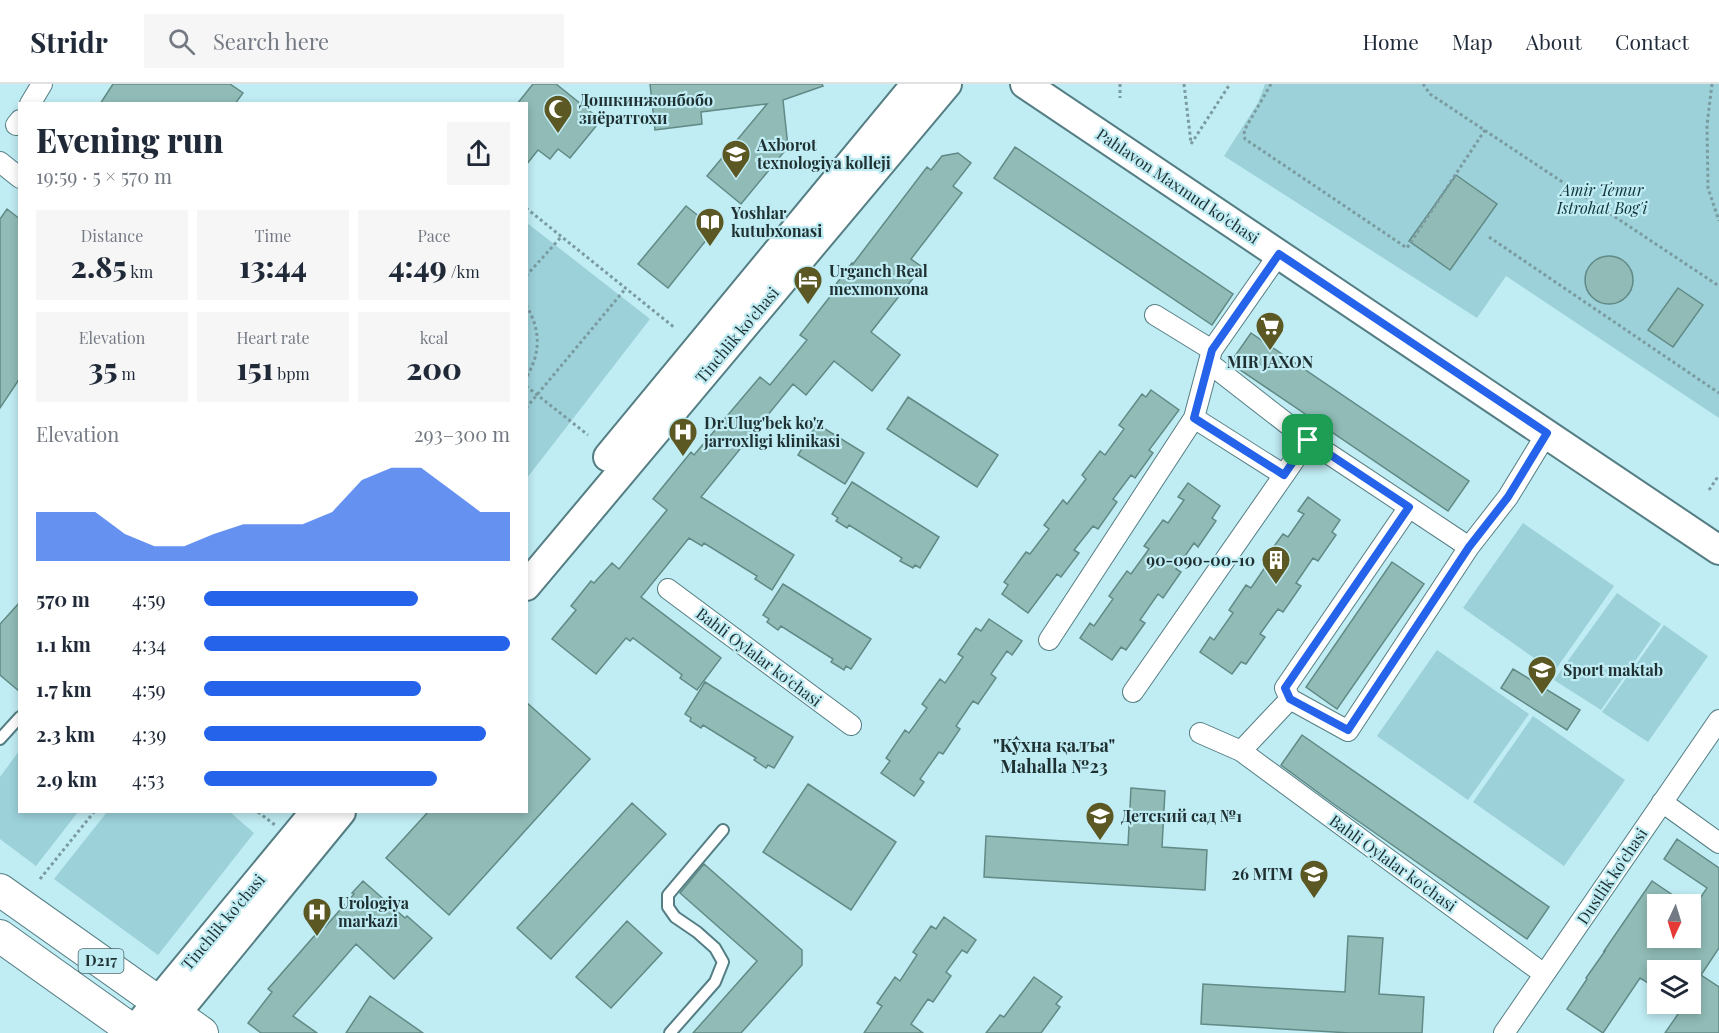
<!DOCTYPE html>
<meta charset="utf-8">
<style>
:root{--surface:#fff;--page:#f6f6f7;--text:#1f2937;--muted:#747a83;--line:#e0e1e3;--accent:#2563eb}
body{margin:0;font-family:"Playfair Display",serif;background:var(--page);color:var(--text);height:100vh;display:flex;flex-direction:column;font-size:22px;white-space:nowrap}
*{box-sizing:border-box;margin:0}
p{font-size:20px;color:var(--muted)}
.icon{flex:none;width:33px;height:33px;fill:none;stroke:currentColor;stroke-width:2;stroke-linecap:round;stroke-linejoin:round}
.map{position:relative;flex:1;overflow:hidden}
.details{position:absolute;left:18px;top:18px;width:510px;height:711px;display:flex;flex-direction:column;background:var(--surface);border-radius:0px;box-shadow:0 3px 9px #0003}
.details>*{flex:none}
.needle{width:39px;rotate:184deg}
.tools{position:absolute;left:1647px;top:810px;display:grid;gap:12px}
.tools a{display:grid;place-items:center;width:54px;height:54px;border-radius:0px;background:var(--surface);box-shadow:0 3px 9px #0003;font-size:30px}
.pin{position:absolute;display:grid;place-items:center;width:51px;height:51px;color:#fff;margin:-26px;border-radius:12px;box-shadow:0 3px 9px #0006}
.round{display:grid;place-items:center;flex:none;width:63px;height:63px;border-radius:0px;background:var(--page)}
.head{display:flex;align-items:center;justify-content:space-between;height:102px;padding:0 18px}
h1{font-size:33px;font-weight:800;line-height:45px}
.stats{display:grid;grid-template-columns:repeat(3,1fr);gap:9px;height:102px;padding:6px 18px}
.stats div{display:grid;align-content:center;border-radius:0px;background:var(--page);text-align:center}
.stats b{font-size:30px;font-weight:800}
.stats small{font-size:16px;font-weight:400}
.stats p{font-size:16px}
.chart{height:168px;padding:12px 18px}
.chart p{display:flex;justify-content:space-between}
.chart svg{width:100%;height:108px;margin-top:6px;fill:var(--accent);opacity:.7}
ul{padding:0 18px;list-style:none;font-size:20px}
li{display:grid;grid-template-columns:96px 72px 1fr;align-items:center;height:45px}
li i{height:15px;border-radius:8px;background:var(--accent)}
header{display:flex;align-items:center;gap:36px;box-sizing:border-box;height:84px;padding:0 30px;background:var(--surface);border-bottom:2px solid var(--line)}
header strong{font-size:28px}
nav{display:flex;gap:33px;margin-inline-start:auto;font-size:21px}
.search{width:420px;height:54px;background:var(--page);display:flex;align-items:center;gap:15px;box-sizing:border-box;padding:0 21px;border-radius:0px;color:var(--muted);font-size:22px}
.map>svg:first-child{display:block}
</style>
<header>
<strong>Stridr</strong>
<div class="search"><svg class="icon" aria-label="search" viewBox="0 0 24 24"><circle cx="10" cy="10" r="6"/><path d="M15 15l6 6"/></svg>Search here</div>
<nav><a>Home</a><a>Map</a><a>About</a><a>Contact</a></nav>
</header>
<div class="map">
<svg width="1719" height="949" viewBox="0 0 1719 949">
<rect width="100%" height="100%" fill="#c0ecf3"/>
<path fill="#9cd1da" d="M 1265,0 L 1719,0 L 1719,334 L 1506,192 L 1477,234 L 1224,72 L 1258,19 Z
M 527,139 L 650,235 L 527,394 L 526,394 Z
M 1523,439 L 1614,502 L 1554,588 L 1463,524 Z
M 1617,509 L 1661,540 L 1601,626 L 1554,596 Z
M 1664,541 L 1708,572 L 1648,658 L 1602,628 Z
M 1437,566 L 1529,630 L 1468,716 L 1377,652 Z
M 1533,632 L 1625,696 L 1564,782 L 1473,718 Z
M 19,667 L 20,728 L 78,728 L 36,782 L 0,755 L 0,693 Z
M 107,728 L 230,728 L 254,749 L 158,871 L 54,795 Z"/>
<path fill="#90bbb6" stroke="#618a86" stroke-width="1.5" d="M 113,0 L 230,0 L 243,9 L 235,20 L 100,20 Z
M 533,0 L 556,0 L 601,36 L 570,74 L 558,65 L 550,75 L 538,66 L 526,81 L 526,20 L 517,20 Z
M 650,0 L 822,0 L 823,2 L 783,16 L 788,63 L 741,120 L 707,92 L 767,20 L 701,28 L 702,40 L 655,46 Z
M 1015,63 L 1233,210 L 1212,241 L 994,94 Z
M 958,69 L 971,79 L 953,102 L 962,109 L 911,175 L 922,183 L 871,248 L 900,271 L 872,307 L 834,277 L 806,311 L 793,300 L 701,413 L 794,471 L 772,506 L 755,495 L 757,492 L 704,459 L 702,462 L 689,454 L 641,513 L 721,574 L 697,606 L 680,594 L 682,591 L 633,554 L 630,557 L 626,554 L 596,590 L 552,555 L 576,526 L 571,522 L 591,497 L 594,499 L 612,479 L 619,485 L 667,426 L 653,415 L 691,368 L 694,371 L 760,293 L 770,301 L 807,256 L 800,251 L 836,205 L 834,203 L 852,179 L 853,180 L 927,83 L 931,86 L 942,72 Z
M 1456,91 L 1497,120 L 1450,186 L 1409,157 Z
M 686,122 L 715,145 L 668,204 L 638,180 Z
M 7,125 L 20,135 L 20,294 L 0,324 L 0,135 Z
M1585 196a24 24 0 1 1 48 0a24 24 0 1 1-48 0Z
M 1678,204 L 1703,221 L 1673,263 L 1648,246 Z
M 1251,249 L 1469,397 L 1448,427 L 1230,279 Z
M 1151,306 L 1179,326 L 1149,366 L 1153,369 L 1135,394 L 1131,391 L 1113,415 L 1117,418 L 1098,445 L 1093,442 L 1074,466 L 1079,469 L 1061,493 L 1057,490 L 1028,529 L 1002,510 L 1008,501 L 1004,498 L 1026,468 L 1030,470 L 1049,445 L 1044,441 L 1063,416 L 1067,420 L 1086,395 L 1082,391 L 1100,367 L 1105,371 L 1124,345 L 1119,341 L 1142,310 L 1146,313 Z
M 908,313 L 998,371 L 977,403 L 887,345 Z
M 817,340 L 864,369 L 845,400 L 798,371 Z
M 852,398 L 939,453 L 920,484 L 915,481 L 913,484 L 900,477 L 902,474 L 849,441 L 847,444 L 836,437 L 838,434 L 832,430 Z
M 1188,399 L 1220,422 L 1212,434 L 1216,437 L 1198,463 L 1194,459 L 1176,485 L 1181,488 L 1163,514 L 1158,510 L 1140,536 L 1145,539 L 1126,566 L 1121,563 L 1112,576 L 1080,554 L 1090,539 L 1094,542 L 1113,515 L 1109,512 L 1127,487 L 1131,490 L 1149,465 L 1144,462 L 1163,436 L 1168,439 L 1184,416 L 1178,413 Z
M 1308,413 L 1340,436 L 1332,448 L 1336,451 L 1318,477 L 1313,474 L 1296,499 L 1301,502 L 1283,528 L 1278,525 L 1260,550 L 1265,553 L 1246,580 L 1241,578 L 1232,590 L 1200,568 L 1210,553 L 1214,556 L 1233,529 L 1229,526 L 1246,501 L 1251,504 L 1268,479 L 1264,476 L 1283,450 L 1288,453 L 1304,430 L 1298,427 Z
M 1392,478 L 1424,500 L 1337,625 L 1306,603 Z
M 783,500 L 871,555 L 851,585 L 846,582 L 844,586 L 831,578 L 833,575 L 781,542 L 778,546 L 767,538 L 769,535 L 763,531 Z
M 20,518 L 20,608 L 0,591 L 0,540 Z
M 989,535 L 1022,557 L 1012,571 L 1007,567 L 991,590 L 996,594 L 978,620 L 973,617 L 956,642 L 960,645 L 943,670 L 939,668 L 920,695 L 924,698 L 914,712 L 881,689 L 890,677 L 886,674 L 905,646 L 909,649 L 927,624 L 922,620 L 940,595 L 945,599 L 963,573 L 958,570 L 976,544 L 981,547 Z
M 1513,585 L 1580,626 L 1567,646 L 1501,604 Z
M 705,598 L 793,653 L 774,684 L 768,681 L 766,684 L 754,676 L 756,674 L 703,641 L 701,644 L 690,637 L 691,634 L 685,630 Z
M 526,618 L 590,675 L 449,831 L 386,774 L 428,728 L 526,728 Z
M 1302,651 L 1549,823 L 1527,855 L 1335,721 L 1281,681 Z
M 808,700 L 896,758 L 851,826 L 763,768 Z
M 1131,704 L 1165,707 L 1162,763 L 1207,766 L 1205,806 L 984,793 L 986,752 L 1128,761 Z
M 632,719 L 666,750 L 551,875 L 517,844 Z
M 1677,755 L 1719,784 L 1719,864 L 1701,891 L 1719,903 L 1719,949 L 1665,949 L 1685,920 L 1690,920 L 1690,886 L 1658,886 L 1658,905 L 1640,894 L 1603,949 L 1567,925 L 1587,895 L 1586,894 L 1605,867 L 1604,867 L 1652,797 L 1686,820 L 1658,820 L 1658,854 L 1690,854 L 1690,829 L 1707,804 L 1664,775 Z
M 704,780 L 802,866 L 802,881 L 741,949 L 693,949 L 757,877 L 680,809 Z
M 363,797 L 405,834 L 407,832 L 432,854 L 394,895 L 356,860 L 293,932 L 317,949 L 261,949 L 248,939 L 272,908 L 268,905 L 323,842 L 325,843 L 354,810 L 352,809 Z
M 944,833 L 976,856 L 967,869 L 962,866 L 946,888 L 951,892 L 933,918 L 928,915 L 911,940 L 923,949 L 864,949 L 882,922 L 877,919 L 895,893 L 900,897 L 917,871 L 913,868 L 931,842 L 936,845 Z
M 627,837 L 662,869 L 611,924 L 576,893 Z
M 1348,852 L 1383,854 L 1379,910 L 1424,913 L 1422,949 L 1350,949 L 1201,940 L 1203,900 L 1345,908 Z
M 1034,893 L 1062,913 L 1056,920 L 1060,923 L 1041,949 L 986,949 L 1000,931 L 1004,933 Z
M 370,912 L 423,949 L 346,949 Z"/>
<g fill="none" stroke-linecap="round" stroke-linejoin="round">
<g stroke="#557e84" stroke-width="14">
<path id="service" d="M 0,655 L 20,633
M 670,949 L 715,898 L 723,878 L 715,864 L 697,848 L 675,833 L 668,823 L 668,811 L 723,746"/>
</g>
<g stroke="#557e84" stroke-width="22">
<path id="minor" d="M 30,20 L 42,0
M 16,41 L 20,36
M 0,78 L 20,94
M 1155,231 L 1212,266 L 1279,170
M 1209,279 L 1308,356 L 1469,463
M 1284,391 L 1308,356
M 668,505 L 851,641
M 1049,556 L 1194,334 L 1212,266
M 1133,608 L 1284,391 L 1194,334
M 1290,615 L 1285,604 L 1409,423
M 1200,649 L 1241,667
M 1662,718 L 1719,759
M 1544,890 L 1241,667 L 1290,615 L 1348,647 L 1469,463 L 1508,413 L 1547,349
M 1504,949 L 1719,636"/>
</g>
<g stroke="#557e84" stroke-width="32">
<path id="secondary" d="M 1025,0 L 1719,466
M 608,373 L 916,0
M 526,502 L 947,0
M 132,949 L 315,728
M 160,949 L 341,728"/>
</g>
<g stroke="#557e84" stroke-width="34">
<path id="primary" d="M 0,806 L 202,949
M 0,852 L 136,949"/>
</g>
<path stroke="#7a9ba0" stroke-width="3" stroke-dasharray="3 3" stroke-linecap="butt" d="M 1120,0 L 1120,14
M 1184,0 L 1191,59
M 1271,0 L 1245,45 L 1244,50 L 1245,55 L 1407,164 L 1485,46
M 1423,0 L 1430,10 L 1719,202
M 1712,0 L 1707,41 L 1708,104 L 1719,137
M 1191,60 L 1230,0
M 526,124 L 675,244
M 1489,153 L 1719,309
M 526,192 L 562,152
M 526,221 C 541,246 541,269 526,294
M 526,302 L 588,351
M 526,324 L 626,204
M 1709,406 L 1719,391
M 258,728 L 275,741
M 40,795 L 94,728"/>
<use href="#service" stroke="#fff" stroke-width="10"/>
<use href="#minor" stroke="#fff" stroke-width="20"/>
<use href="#secondary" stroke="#fff" stroke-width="28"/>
<use href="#primary" stroke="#fff" stroke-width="32"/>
</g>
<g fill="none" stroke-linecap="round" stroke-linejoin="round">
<g stroke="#fff" stroke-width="12">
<path id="route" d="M 1279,170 L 1547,349 L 1508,413 L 1469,463 L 1348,646 L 1290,615 L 1285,604 L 1409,423 L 1308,356 L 1284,391 L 1194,334 L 1212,266 Z"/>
</g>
<use href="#route" stroke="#2563eb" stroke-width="8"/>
</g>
<defs>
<g id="mosque-pin" transform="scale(1.5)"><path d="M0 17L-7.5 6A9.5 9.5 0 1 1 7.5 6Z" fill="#5c5824" stroke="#c0ecf3"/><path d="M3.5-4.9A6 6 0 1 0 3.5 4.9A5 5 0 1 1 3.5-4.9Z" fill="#fff"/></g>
<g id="university-pin" transform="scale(1.5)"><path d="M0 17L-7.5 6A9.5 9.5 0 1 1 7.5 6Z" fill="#5c5824" stroke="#c0ecf3"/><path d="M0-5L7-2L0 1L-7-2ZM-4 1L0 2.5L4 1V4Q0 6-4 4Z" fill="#fff"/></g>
<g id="library-pin" transform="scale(1.5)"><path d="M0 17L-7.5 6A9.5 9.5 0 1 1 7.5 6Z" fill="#5c5824" stroke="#c0ecf3"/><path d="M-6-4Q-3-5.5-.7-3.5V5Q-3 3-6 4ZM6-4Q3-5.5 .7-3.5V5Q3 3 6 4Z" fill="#fff"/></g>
<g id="hotel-pin" transform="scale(1.5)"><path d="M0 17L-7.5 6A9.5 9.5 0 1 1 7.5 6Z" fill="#5c5824" stroke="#c0ecf3"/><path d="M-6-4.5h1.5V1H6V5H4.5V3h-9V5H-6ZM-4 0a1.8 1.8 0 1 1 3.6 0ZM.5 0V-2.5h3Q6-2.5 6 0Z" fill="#fff"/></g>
<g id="supermarket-pin" transform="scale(1.5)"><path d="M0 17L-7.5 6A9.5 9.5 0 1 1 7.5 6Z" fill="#5c5824" stroke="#c0ecf3"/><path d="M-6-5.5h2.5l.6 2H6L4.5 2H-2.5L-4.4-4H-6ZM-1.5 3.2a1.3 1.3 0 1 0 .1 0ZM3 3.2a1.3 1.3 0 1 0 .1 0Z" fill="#fff"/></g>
<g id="hospital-pin" transform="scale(1.5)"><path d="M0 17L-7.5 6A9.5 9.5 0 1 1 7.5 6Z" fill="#5c5824" stroke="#c0ecf3"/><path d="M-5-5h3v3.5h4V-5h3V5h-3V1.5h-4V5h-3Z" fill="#fff"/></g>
<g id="building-pin" transform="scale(1.5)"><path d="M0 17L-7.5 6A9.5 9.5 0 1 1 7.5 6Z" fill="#5c5824" stroke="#c0ecf3"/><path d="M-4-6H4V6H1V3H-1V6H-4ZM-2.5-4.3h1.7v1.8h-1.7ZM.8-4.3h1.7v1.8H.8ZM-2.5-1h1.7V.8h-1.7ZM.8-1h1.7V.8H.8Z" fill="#fff"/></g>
<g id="school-pin" transform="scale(1.5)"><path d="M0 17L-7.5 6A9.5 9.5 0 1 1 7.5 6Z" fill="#5c5824" stroke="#c0ecf3"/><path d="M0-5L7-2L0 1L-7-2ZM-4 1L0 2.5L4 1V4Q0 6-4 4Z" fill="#fff"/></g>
</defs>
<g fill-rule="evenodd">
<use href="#mosque-pin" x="558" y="25"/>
<use href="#university-pin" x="736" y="70"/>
<use href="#library-pin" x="710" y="138"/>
<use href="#hotel-pin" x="808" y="196"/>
<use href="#supermarket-pin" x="1270" y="242"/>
<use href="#hospital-pin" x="683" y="348"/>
<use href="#building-pin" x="1276" y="476"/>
<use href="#school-pin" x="1542" y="586"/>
<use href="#school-pin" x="1100" y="732"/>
<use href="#school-pin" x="1314" y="790"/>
<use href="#hospital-pin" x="317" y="828"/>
</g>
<g text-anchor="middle" stroke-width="4.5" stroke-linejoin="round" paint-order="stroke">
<rect fill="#c0ecf3" stroke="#4f686c" stroke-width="1.5" x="78.5" y="865" width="45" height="24" rx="4.5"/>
<g font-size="15" font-weight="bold" fill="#1e3032">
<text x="101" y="882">D217</text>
</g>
<g font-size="16" font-weight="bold" fill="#1e3032" stroke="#c0ecf3" text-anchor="start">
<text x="579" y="22">Дошкинжонбобо<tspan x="579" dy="18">зиёратгохи</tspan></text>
<text x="757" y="67">Axborot<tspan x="757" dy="18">texnologiya kolleji</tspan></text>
<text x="731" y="135">Yoshlar<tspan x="731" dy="18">kutubxonasi</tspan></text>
<text x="829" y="193">Urganch Real<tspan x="829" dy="18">mexmonxona</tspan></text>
<text x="1270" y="284" text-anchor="middle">MIR JAXON</text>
<text x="704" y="345">Dr.Ulug'bek ko'z<tspan x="704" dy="18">jarroxligi klinikasi</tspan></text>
<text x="1255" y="482" text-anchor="end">90-090-00-10</text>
<text x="1563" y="592">Sport maktab</text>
<text x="1121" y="738">Детский сад №1</text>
<text x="1293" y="796" text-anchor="end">26 MTM</text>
<text x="338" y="825">Urologiya<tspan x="338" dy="18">markazi</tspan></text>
</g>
<g font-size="16" fill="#1e3032" stroke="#c0ecf3">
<text transform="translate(1178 102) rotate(34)" y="6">Pahlavon Maxmud ko'chasi</text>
<text transform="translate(737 251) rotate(-50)" y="6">Tinchlik ko'chasi</text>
<text transform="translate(759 573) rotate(37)" y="6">Bahli Oylalar ko'chasi</text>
<text transform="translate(1393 779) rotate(36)" y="6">Bahli Oylalar ko'chasi</text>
<text transform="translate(1612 792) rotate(-56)" y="6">Dustlik ko'chasi</text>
<text transform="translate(223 838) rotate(-50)" y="6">Tinchlik ko'chasi</text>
</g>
<g font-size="16" font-style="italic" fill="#103439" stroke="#c0ecf3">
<text x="1602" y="112">Amir Temur<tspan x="1602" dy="18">Istrohat Bog'i</tspan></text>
</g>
<g font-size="18" font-weight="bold" fill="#1e3032" stroke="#c0ecf3">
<text x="1054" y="668">"Kŷхна қалъа"<tspan x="1054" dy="21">Mahalla №23</tspan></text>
</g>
</g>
</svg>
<div class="tools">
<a><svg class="needle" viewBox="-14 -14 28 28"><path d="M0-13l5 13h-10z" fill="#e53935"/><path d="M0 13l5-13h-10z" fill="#747a83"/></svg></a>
<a><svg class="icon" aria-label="layers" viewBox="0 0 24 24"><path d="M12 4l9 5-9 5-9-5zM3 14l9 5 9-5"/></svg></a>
</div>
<div class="pin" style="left:1308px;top:356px;background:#1e9e55"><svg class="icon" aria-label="arrive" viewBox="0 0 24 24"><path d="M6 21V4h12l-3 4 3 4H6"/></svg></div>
<section class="details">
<div class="head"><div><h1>Evening run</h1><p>19:59 · 5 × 570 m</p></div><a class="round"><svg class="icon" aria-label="share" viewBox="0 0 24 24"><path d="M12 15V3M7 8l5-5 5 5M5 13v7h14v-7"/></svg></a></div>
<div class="stats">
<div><p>Distance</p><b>2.85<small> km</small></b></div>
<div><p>Time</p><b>13:44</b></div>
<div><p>Pace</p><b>4:49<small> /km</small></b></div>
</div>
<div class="stats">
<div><p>Elevation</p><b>35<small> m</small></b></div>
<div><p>Heart rate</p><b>151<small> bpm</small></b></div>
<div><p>kcal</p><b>200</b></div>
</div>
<div class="chart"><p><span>Elevation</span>293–300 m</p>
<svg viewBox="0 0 160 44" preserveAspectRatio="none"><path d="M0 44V24L10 24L20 24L30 33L40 38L50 38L60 33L70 29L80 29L90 29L100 24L110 11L120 6L130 6L140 15L150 24L160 24V44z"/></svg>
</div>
<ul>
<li><b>570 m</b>4:59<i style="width:70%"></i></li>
<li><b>1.1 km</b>4:34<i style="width:100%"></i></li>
<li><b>1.7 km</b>4:59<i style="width:71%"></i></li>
<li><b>2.3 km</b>4:39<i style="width:92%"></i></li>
<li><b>2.9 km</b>4:53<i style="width:76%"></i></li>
</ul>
</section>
</div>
